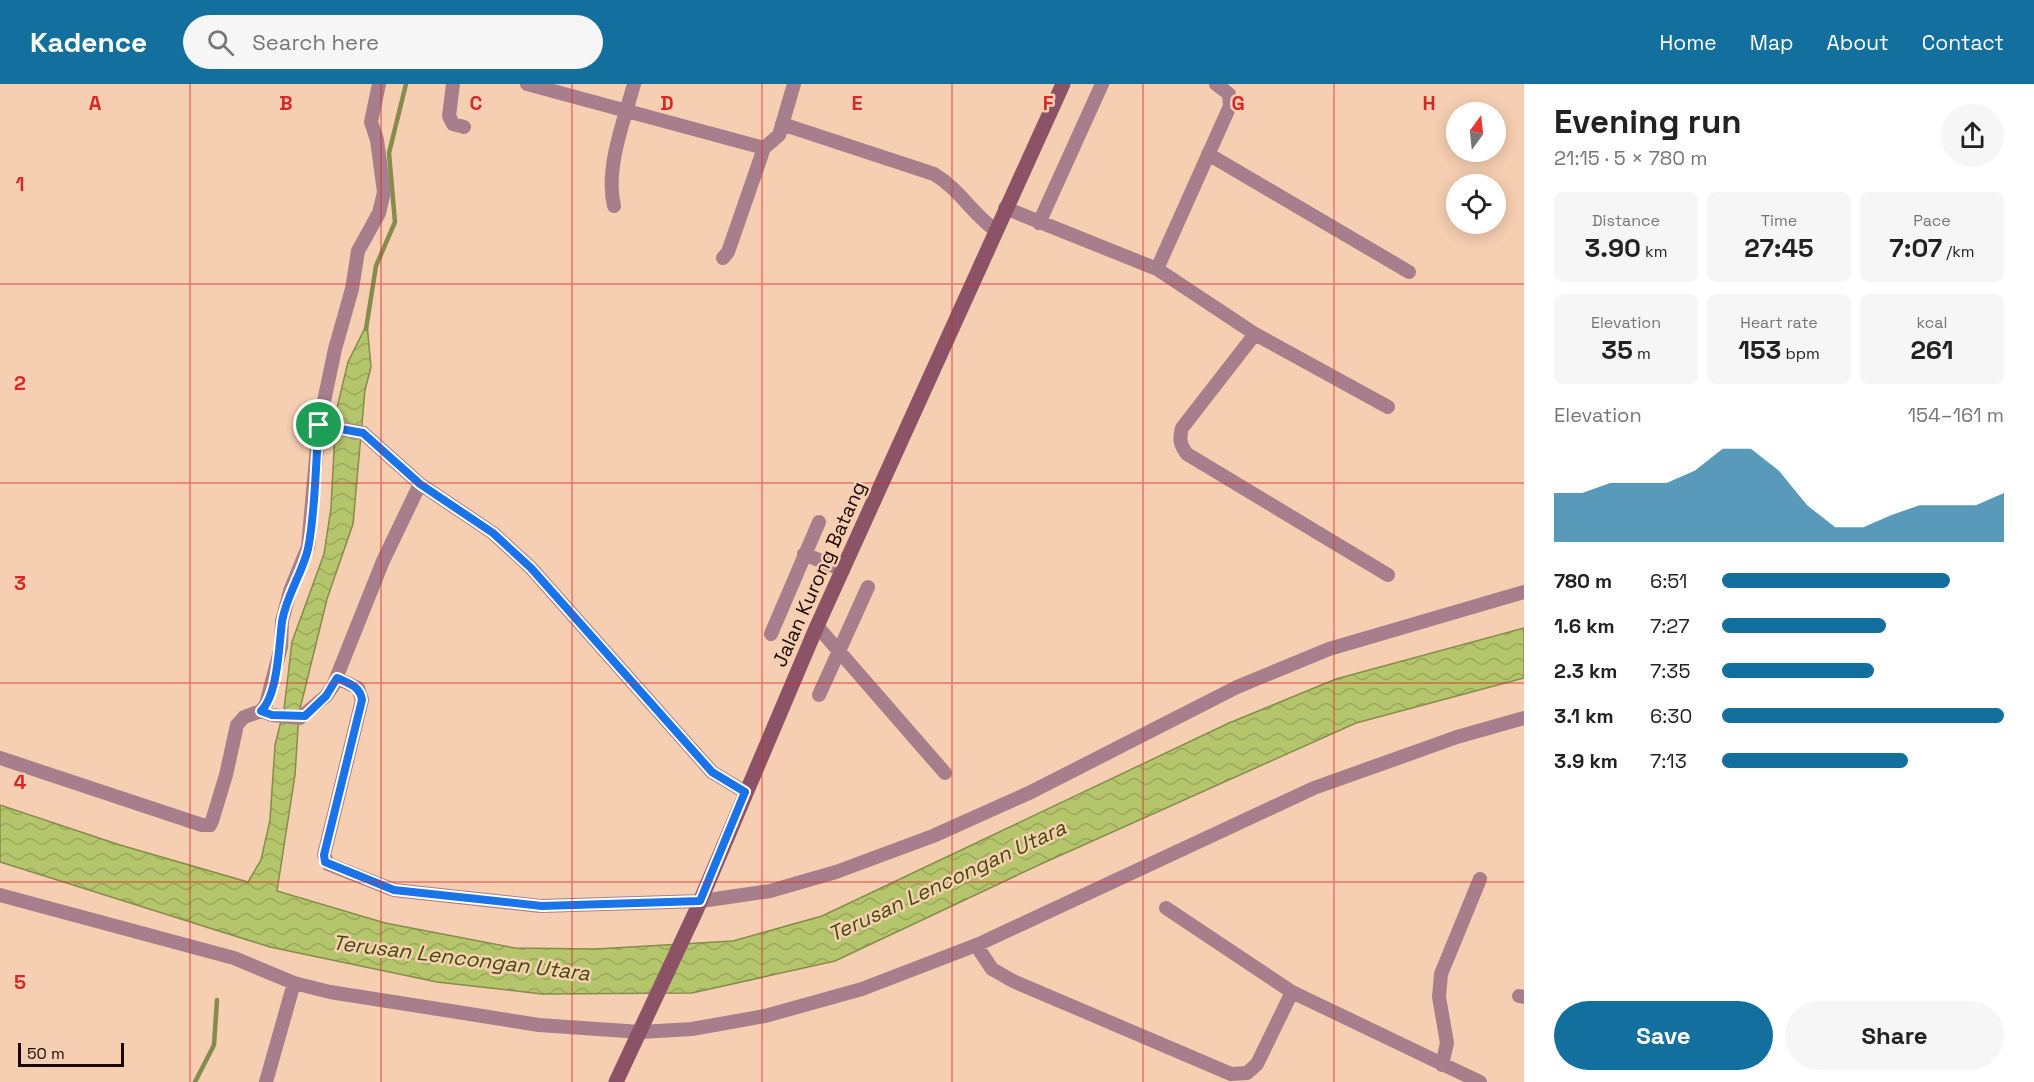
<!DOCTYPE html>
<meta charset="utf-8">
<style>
:root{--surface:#fff;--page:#f6f6f6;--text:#222;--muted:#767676;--accent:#136f9e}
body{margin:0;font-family:"Space Grotesk",sans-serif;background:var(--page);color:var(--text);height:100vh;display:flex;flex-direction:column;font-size:22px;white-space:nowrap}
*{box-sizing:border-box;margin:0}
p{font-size:20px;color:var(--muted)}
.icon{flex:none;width:33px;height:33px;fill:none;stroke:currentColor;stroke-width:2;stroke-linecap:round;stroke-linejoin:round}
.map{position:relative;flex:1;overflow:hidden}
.sheet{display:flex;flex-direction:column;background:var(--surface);width:510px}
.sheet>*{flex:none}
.needle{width:39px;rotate:15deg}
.tools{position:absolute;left:1446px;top:18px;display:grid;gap:12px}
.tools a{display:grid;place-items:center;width:60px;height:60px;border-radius:50%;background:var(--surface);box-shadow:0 3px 15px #0003;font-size:30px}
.scale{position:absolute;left:18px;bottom:15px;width:106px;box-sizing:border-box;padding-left:6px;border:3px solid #1c0600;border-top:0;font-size:16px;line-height:21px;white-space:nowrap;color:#1c0600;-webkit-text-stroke:4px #f6cfb2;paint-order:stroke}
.pin{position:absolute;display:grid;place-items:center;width:51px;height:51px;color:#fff;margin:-26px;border:3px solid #fff;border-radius:50%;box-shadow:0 2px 6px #0007}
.round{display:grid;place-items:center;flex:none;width:63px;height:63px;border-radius:32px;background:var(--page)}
.head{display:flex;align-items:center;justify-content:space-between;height:102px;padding:0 30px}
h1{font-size:33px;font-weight:800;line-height:45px}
.figures{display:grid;grid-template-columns:repeat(3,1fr);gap:9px;height:102px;padding:6px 30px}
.figures div{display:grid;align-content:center;border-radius:9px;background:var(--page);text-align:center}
.figures b{font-size:26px;font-weight:800}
.figures small{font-size:16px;font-weight:400}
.figures p{font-size:16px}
.chart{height:168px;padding:12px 30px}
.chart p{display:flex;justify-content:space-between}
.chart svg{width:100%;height:108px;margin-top:6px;fill:var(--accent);opacity:.7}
.primary-button{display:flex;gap:12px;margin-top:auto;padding:12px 30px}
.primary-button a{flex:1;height:69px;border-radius:36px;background:var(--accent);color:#fff;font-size:24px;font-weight:800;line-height:69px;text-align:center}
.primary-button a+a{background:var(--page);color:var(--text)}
ul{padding:0 30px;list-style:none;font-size:20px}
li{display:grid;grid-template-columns:96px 72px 1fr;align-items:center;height:45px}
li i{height:15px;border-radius:8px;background:var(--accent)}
header{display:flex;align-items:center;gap:36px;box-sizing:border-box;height:84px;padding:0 30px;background:var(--accent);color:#fff}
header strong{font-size:28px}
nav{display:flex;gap:33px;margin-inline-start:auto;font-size:21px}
.search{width:420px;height:54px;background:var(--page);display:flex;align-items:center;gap:15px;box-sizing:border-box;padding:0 21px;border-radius:33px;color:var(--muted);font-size:22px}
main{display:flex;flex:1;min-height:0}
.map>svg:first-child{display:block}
</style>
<header>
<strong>Kadence</strong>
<div class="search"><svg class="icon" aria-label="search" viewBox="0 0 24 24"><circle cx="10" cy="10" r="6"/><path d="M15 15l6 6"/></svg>Search here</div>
<nav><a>Home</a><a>Map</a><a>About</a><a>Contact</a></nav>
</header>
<main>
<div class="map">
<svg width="1524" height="998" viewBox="0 0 1524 998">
<defs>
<pattern id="water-waves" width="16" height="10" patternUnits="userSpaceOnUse" patternTransform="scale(1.5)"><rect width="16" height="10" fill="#b4c56b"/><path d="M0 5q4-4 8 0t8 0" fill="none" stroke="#9aa85b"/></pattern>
</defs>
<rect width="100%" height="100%" fill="#f6cfb2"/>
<path fill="url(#water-waves)" stroke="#868c4b" stroke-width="1.5" d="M 367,240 L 371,283 L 365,306 L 353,440 L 327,515 L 299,629 L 295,691 L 277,807 L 385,839 L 515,864 L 596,865 L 733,857 L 822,832 L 1229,639 L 1336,595 L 1524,544 L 1524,594 L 1356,639 L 1041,780 L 835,877 L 692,909 L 542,910 L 437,898 L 270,863 L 0,778 L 0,721 L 120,761 L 248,798 L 261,776 L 270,736 L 275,661 L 284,625 L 292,558 L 324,470 L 331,424 L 336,328 L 348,278 Z"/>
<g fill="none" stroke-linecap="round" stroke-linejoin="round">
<path stroke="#868c4b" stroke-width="4.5" d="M 366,245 L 376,182 L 395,138 L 389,69 L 406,0
M 195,998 L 214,961 L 217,916"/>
<path stroke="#a77e8b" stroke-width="14" d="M 453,0 L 449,32 L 453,40 L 464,43
M 527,0 L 764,64
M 782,40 L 934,90 C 959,105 972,129 995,146
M 1208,70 L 1409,188
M 614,122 C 605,84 624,37 634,0
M 1005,124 L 1157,185 L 1255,250 L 1388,323
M 1039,139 L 1102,0
M 723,174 L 728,168 L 764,64 L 779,51 L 794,0
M 1157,185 L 1230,22 L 1229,10 L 1216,0
M 1255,250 L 1182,344 C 1179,355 1180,361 1187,370 L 1388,491
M 319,341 L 363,349 L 420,400
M 804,470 L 843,486
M 817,542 L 945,689
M 771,550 L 819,438
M 337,594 L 358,604 L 362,616 L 324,771 L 328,780 L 394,806 L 541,822 L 701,817 L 770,807 L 836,788 L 933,752 L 1031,708 L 1237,603 L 1329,565 L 1524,508
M 819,611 L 868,503
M 261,627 L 272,631 L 300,634 L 326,612 L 333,602 L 383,477 L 420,400 L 493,449 L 531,484 L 712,688 L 745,708
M 0,674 L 202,741 L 210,741 L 212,737 L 226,691 L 237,641 L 244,633 L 261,627 L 266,620 L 281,563 L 282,537 L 290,507 L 308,463 L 319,341 L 335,265 L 352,205 L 358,167 L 379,129 L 384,108 L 377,56 L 371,38 L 379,0
M 0,811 L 234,874 L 294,899 L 330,908 L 539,941 L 641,948 L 692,945 L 765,932 L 862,905 L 979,860 L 1314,704 L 1457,653 L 1524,634
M 1166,824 L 1292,908
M 976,861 L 992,885 L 1013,897 L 1231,990 L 1247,989 L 1257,980 L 1292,908 L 1480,998
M 1519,912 L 1524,913
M 1442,981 L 1447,959 L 1439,913 L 1441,890 L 1480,795
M 266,998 L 294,899"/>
<path stroke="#8c5367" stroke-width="15" d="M 616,998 L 696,827 L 817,542 L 1063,0"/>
</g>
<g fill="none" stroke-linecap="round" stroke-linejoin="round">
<g stroke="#fff" stroke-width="12">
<path id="route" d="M 319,341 L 363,349 L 420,400 L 493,449 L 531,484 L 712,688 L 745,708 L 700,817 L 542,822 L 394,806 L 325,778 L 324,771 L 362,616 C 360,602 348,599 337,594 L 326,612 L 305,632 L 272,631 L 261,627 C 278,611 279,560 282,538 C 286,512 302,490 308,465 C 316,424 315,382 319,341 Z"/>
</g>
<use href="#route" stroke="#1a73e8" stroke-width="8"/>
</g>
<path fill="none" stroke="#d62828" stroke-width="1.5" stroke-opacity="0.55" d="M 190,0 L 190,998M 381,0 L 381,998M 572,0 L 572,998M 762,0 L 762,998M 952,0 L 952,998M 1143,0 L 1143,998M 1334,0 L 1334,998M 0,200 L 1524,200M 0,399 L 1524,399M 0,599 L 1524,599M 0,798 L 1524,798"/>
<g text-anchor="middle" stroke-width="5" stroke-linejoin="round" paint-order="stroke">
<g font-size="20" fill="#1c0600" stroke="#f6cfb2">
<text transform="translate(819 490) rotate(-66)" y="7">Jalan Kurong Batang</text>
</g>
<g font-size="21" font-style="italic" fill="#434c06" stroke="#f6cfb2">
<text transform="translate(947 797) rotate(-25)" y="7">Terusan Lencongan Utara</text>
<text transform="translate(461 874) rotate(7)" y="7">Terusan Lencongan Utara</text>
</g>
</g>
<g font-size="20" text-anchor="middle" font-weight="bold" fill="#d62828" stroke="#f6cfb2" stroke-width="5" stroke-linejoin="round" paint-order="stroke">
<text x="95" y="26">A</text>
<text x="286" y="26">B</text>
<text x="476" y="26">C</text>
<text x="667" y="26">D</text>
<text x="857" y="26">E</text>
<text x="1048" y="26">F</text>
<text x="1238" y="26">G</text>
<text x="1429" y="26">H</text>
<text x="20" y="107">1</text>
<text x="20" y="306">2</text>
<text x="20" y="506">3</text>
<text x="20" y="705">4</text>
<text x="20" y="905">5</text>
</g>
</svg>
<div class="tools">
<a><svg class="needle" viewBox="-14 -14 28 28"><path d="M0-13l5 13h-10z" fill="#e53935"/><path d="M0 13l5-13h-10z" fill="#767676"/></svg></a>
<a><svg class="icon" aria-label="locate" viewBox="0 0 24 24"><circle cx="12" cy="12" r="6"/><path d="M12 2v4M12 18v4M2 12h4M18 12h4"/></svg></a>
</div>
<div class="scale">50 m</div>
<div class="pin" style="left:319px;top:341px;background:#1e9e55"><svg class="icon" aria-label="arrive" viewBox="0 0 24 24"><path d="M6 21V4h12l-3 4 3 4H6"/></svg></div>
</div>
<section class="sheet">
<div class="head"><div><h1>Evening run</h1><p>21:15 · 5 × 780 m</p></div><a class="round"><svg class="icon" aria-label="share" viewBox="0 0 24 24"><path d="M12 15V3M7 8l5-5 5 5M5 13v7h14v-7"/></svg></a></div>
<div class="figures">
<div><p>Distance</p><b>3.90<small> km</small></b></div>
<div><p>Time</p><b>27:45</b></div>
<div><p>Pace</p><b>7:07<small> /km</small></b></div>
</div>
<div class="figures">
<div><p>Elevation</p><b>35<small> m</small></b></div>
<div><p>Heart rate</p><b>153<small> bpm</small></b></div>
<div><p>kcal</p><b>261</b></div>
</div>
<div class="chart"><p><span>Elevation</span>154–161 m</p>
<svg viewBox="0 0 160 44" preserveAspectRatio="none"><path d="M0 44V24L10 24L20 20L30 20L40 20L50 15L60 6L70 6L80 15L90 29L100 38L110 38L120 33L130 29L140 29L150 29L160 24V44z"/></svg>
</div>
<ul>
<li><b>780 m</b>6:51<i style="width:81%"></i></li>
<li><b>1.6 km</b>7:27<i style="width:58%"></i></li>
<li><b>2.3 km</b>7:35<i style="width:54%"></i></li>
<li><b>3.1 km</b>6:30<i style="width:100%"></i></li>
<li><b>3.9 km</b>7:13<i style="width:66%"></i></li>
</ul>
<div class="primary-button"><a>Save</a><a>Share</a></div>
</section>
</main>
